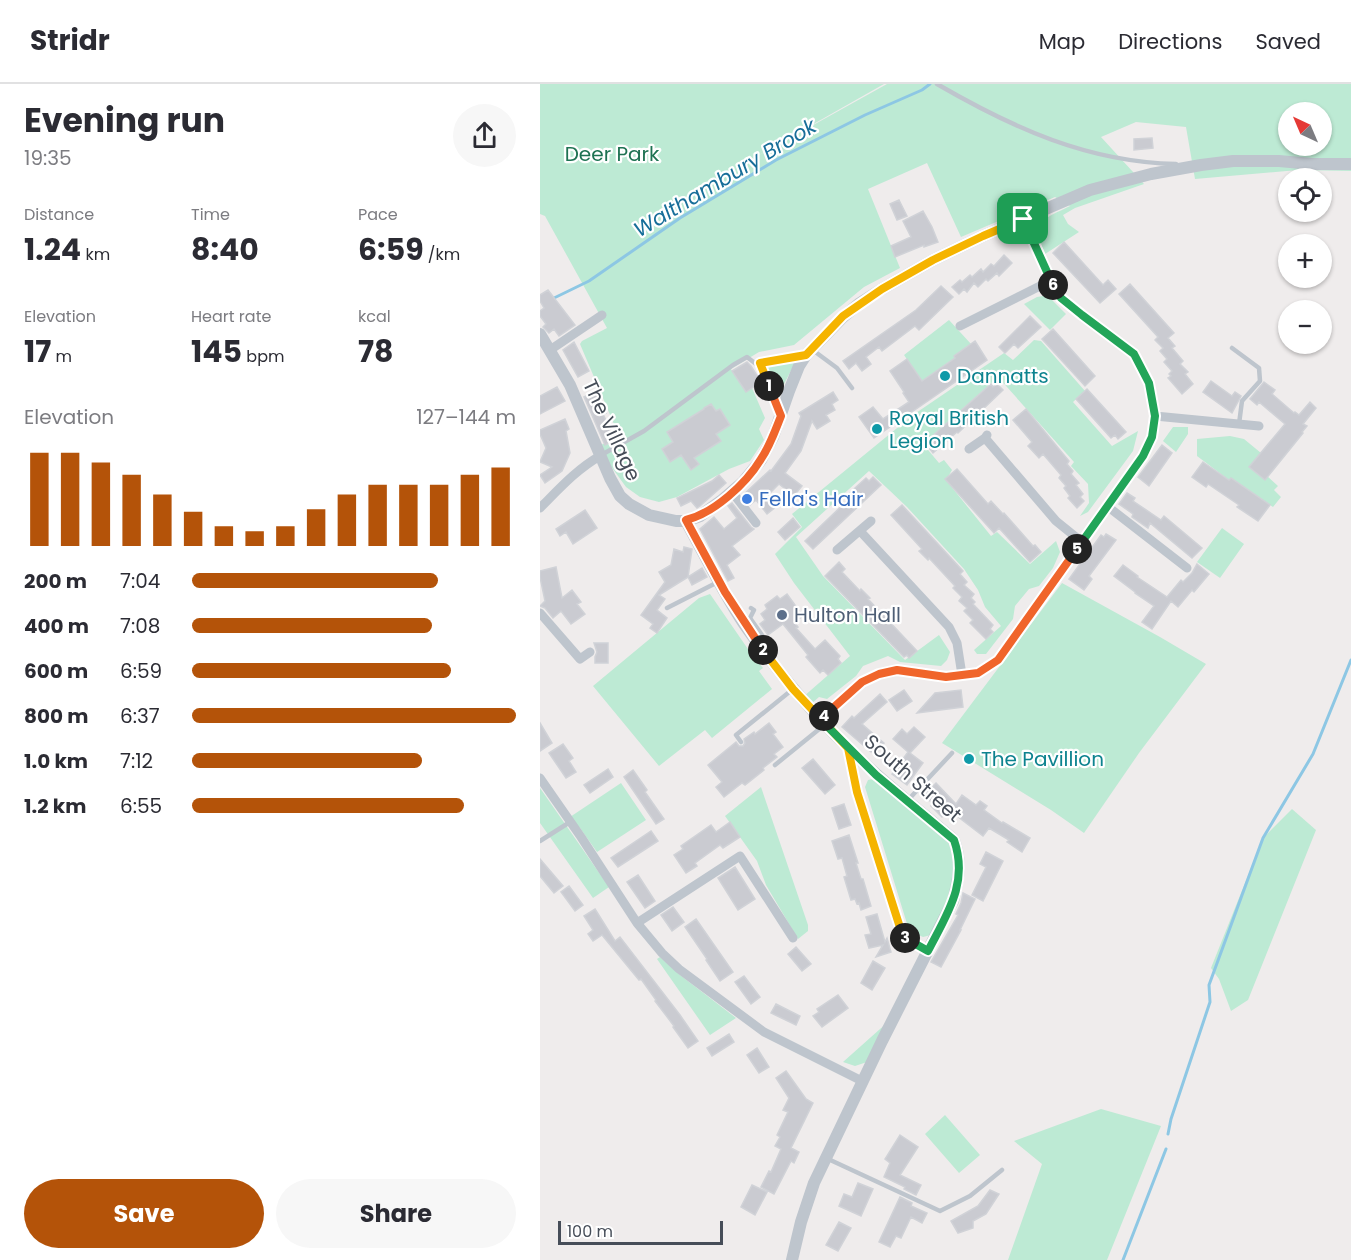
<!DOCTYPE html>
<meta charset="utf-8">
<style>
:root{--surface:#fff;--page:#f7f7f7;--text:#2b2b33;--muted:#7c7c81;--line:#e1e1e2;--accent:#b45309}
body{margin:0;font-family:Poppins,sans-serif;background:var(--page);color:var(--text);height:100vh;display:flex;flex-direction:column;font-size:22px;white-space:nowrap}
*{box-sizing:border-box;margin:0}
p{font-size:20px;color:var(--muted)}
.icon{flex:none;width:33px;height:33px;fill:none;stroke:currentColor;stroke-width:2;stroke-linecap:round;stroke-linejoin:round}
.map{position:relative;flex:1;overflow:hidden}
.sheet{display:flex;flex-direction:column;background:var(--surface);width:540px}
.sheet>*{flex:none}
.needle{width:39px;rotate:316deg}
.tools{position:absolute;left:738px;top:18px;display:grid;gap:12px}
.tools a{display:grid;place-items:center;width:54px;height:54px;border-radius:50%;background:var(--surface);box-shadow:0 2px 4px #0004;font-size:30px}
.scale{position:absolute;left:18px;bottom:15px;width:165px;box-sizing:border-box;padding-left:6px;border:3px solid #464d58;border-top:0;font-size:16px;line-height:21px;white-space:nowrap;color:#464d58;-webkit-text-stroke:4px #fff;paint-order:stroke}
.pin{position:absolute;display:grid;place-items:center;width:51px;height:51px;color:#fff;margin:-26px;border-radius:12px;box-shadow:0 3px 9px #0006}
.km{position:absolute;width:30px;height:30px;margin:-15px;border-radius:50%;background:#222;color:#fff;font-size:16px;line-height:30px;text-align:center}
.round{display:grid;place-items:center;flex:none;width:63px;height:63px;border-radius:32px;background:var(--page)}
.head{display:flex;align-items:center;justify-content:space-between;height:102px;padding:0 24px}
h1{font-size:33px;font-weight:700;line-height:45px}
.metrics{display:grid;grid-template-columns:repeat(3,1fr);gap:9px;height:102px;padding:6px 24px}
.metrics div{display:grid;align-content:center}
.metrics b{font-size:30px;font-weight:700}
.metrics small{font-size:16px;font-weight:400}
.metrics p{font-size:16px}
.chart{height:168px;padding:12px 24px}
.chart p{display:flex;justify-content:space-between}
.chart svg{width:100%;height:108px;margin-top:6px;stroke:var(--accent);stroke-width:6}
.action{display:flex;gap:12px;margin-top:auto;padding:12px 24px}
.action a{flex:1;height:69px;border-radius:36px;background:var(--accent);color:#fff;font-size:24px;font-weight:700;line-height:69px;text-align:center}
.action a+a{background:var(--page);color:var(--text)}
ul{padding:0 24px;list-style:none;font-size:20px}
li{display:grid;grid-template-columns:96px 72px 1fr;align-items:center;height:45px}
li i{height:15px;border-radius:8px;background:var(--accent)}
header{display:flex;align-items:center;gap:36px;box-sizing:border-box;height:84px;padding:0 30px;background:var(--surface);border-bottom:2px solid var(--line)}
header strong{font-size:28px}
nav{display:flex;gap:33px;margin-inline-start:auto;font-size:21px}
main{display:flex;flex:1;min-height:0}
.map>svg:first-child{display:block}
</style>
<header>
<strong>Stridr</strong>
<nav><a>Map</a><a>Directions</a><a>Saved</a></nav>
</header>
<main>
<section class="sheet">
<div class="head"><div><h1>Evening run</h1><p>19:35</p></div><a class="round"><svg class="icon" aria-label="share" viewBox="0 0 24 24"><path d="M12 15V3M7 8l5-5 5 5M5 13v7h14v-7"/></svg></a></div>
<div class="metrics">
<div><p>Distance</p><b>1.24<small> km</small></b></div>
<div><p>Time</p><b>8:40</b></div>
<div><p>Pace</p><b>6:59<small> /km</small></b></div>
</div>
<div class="metrics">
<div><p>Elevation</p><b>17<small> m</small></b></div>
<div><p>Heart rate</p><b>145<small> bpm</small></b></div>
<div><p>kcal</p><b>78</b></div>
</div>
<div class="chart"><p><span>Elevation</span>127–144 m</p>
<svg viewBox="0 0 160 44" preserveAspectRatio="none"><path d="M5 44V6M15 44V6M25 44V10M35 44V15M45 44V23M55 44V30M65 44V36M75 44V38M85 44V36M95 44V29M105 44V23M115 44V19M125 44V19M135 44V19M145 44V15M155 44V12"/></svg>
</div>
<ul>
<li><b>200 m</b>7:04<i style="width:76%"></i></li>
<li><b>400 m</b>7:08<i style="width:74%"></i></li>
<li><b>600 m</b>6:59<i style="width:80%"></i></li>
<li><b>800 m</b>6:37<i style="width:100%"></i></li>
<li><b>1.0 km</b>7:12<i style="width:71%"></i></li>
<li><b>1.2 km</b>6:55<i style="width:84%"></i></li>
</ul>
<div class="action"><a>Save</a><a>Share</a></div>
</section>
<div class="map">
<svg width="811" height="1176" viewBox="0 0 811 1176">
<rect width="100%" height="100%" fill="#efecec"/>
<path fill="#bdead4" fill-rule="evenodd" d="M 0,0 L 344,0 L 203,80 L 347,0 L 811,0 L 811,87 L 758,86 L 655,95 L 646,43 L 596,38 L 561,53 L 604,100 L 535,124 L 523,131 L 528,140 L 539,148 L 505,170 C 491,136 502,136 530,122 L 515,113 L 421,153 L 387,79 L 328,105 L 360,184 L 324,203 L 254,261 L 219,268 L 191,285 L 192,287 L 212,304 L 225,334 L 219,345 L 224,356 L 210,377 L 189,385 L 137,413 L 119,418 L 100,413 L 86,403 L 57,363 L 79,352 L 40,260 L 42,257 L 67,244 L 5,132 L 0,130 ZM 748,28 L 782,28 L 782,62 L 748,62 Z
M 503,212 L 508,212 L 526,230 L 510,246 L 484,220 L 497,213 Z
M 409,236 L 431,260 L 414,272 L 420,280 L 410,277 L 374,303 L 379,293 L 364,271 Z
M 494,256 L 501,257 L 545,307 L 533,318 L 572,362 L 598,347 L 593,367 L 548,428 L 540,432 L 549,419 L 548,400 L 531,382 L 534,378 L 458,293 L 383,360 L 399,379 L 404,376 L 412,386 L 406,396 L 451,452 L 457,448 L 490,480 L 516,457 L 520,468 L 513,484 L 499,502 L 489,505 L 475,522 L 473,535 L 446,570 L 437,570 L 434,566 L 461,542 L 445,523 L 438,506 L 424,485 L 367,423 L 329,387 L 256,453 L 283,492 L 365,576 L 399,551 L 410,568 L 407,576 L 401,582 L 360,578 L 348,572 L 323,582 L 316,592 L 287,615 L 279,613 L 270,621 L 263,613 L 310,572 L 254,499 L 235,470 L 262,443 L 252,430 L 373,331 L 464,269 L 473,276 Z
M 257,275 L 243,302 L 237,320 L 226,282 Z
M 633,343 L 648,343 L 648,350 L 636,368 L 623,357 Z
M 690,352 L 704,355 L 721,369 L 710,383 L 727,392 L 738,402 L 734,406 L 741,413 L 733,423 L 691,394 L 689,396 L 657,372 L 657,355 Z
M 682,444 L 704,460 L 680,494 L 657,478 Z
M 522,499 L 620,553 L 666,580 L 599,669 L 544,749 L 511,726 L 402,659 Z
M 170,510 L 210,568 L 223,584 L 219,587 L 232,605 L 172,654 L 165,646 L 119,682 L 53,602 L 159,514 Z
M 338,694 L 407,753 L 413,770 L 416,793 L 397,845 L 391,851 L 383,853 L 372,848 L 368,843 L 325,703 L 328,696 Z
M 81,699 L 106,736 L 57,768 L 40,744 L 33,738 L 30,733 Z
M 221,703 L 268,841 L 268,847 L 258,855 L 226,801 L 217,777 L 185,732 Z
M 0,704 L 69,803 L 53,814 L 0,739 Z
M 752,725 L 776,746 L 708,916 L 691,927 L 679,895 L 671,884 L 723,754 Z
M 120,873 L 140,891 L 196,934 L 170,951 L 117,875 Z
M 349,937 L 327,978 L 315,982 L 303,978 Z
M 561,1025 L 621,1042 L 567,1176 L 468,1176 L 502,1080 L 474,1057 Z
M 405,1031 L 440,1071 L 419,1089 L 385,1050 Z"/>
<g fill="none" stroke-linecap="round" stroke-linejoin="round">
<path stroke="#8dc7e4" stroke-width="3" d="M 12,215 L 49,197 L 140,134 L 236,76 L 325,31 L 382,6 L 390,0
M 628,1050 L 631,1035 L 670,918 L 669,901 L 723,754 L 773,670 L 811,576
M 583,1176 L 626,1065"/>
</g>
<path fill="#cacbd1" stroke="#d0d2d7" stroke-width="1.5" d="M 612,54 L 613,64 L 594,66 L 594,55 Z
M 359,116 L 367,132 L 357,136 L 350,120 Z
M 383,127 L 392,143 L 398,158 L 384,163 L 384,161 L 355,173 L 351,162 L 371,153 L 363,137 Z
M 524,158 L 563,201 L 568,196 L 576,205 L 560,219 L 513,169 Z
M 464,171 L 472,179 L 459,192 L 457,189 L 448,197 L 446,195 L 438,203 L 434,199 L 427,208 L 424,205 L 419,210 L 412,203 L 420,196 L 422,198 L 430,191 L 432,193 L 441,185 L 443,188 L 451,180 L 454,182 Z
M 590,200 L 634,249 L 628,254 L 635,262 L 632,264 L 643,277 L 640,280 L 648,288 L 645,290 L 653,300 L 642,310 L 628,294 L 631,292 L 629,290 L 632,287 L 624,278 L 627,275 L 620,267 L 623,264 L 615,256 L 618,253 L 579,210 Z
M 401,202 L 413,213 L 379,246 L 375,242 L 342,267 L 339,263 L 326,273 L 331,280 L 322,287 L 316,279 L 309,285 L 303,277 L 376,226 Z
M 8,206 L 35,241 L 19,252 L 14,245 L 9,249 L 3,243 L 6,240 L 0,232 L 0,227 L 4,224 L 0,217 L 0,211 Z
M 490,232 L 501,243 L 478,264 L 474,260 L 465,269 L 459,263 Z
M 513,245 L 555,292 L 545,302 L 502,255 Z
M 435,257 L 447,276 L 334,354 L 319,333 L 333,323 L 343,335 L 369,318 L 363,309 L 364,308 L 350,287 L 367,275 L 382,297 L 415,274 L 414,272 Z
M 34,258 L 49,287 L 38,293 L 23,266 Z
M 207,278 L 211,282 L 221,298 L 206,308 L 192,287 Z
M 671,297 L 692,312 L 695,308 L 701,312 L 692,329 L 663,308 Z
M 724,298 L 735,306 L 732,310 L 754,329 L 755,328 L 759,331 L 770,318 L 776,324 L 763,340 L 767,342 L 762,348 L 763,349 L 725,396 L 709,383 L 745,340 L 719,318 L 717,321 L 710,315 Z
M 451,300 L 453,303 L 457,300 L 463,306 L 418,349 L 417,348 L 393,369 L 387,361 L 391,357 L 389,355 Z
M 17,303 L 25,317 L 0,330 L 0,312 Z
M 547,305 L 586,348 L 578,355 L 575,351 L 571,354 L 536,315 Z
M 55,308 L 66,329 L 63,330 L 75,356 L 65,361 L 44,313 Z
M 293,308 L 298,316 L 292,320 L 295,326 L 286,331 L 290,337 L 277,345 L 272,337 L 261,367 L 245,389 L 262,402 L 254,412 L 239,400 L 228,411 L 237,422 L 227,430 L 216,416 L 210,421 L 203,411 L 230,386 L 231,387 L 251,360 L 261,332 L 259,329 Z
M 171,320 L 176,327 L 180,325 L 190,341 L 176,350 L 181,357 L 154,374 L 159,380 L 151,386 L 141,371 L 130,378 L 122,365 L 133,358 L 127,348 L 164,325 L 164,324 Z
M 486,325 L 529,377 L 527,380 L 533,387 L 531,390 L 539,399 L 536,401 L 543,410 L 540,413 L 544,417 L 537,424 L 528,414 L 530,412 L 524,404 L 526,402 L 519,394 L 521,391 L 503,370 L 499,374 L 488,362 L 492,358 L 473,336 Z
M 25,335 L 29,345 L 26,347 L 30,369 L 22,387 L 5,399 L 0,391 L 12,383 L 0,378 L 6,364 L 0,350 L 0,346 Z
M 622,361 L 632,369 L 609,402 L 598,393 Z
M 663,378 L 689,396 L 691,394 L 730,421 L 718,437 L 697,423 L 699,421 L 668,400 L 666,403 L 652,393 Z
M 417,385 L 448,420 L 451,417 L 463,430 L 464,429 L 493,462 L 495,461 L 501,468 L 490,478 L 459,444 L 454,449 L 405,395 Z
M 179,391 L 186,399 L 160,422 L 157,424 L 151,417 L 141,422 L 137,414 L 172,397 Z
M 333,393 L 341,401 L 273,465 L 265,457 L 311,413 L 309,410 L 315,404 L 326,394 L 329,397 Z
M 587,409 L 595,414 L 593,417 L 621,436 L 624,432 L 662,464 L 652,474 L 610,439 L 608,444 L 592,433 L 593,430 L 579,420 Z
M 192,419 L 211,443 L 214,445 L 192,462 L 200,471 L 187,481 L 194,494 L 188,497 L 160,445 L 174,433 L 184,445 L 197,434 L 188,422 Z
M 362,421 L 423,487 L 420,490 L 427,498 L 424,501 L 434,510 L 431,514 L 435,518 L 433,520 L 453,541 L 450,545 L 453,548 L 446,555 L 430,539 L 433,536 L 424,527 L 427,524 L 419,517 L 422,513 L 413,504 L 415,502 L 389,474 L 388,476 L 379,467 L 382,465 L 351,431 Z
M 45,426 L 57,444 L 33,460 L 26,448 L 20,452 L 16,445 Z
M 253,434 L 260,443 L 245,456 L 238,448 Z
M 566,450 L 576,456 L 549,492 L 552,495 L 544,506 L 529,495 L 561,451 L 564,453 Z
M 144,463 L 152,465 L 148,493 L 162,484 L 167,493 L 152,501 L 148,493 L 119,511 L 125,515 L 117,526 L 127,534 L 117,549 L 110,544 L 113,540 L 101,531 L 125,498 L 119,488 L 131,481 L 134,465 L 143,468 Z
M 299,478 L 305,485 L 302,488 L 320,507 L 321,505 L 330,514 L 328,515 L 377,567 L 369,574 L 367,571 L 364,573 L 285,492 Z
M 657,480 L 669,490 L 654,508 L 652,506 L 638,523 L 631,517 L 612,545 L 602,538 L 614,522 L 595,509 L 595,508 L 574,492 L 583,481 L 598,492 L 597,493 L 627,513 L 641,496 L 643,498 L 652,489 Z
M 16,483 L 22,514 L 32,506 L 41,518 L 37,520 L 45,530 L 31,540 L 21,527 L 13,534 L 5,524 L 0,522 L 5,517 L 0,493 L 0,487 Z
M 247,510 L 263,532 L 254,538 L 258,543 L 256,544 L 275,565 L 285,556 L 300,572 L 298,575 L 301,579 L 288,591 L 283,586 L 280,589 L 266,573 L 268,571 L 243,540 L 228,551 L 220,540 L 225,536 L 221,530 L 227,525 L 225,521 L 237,512 L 240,515 Z
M 54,559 L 68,559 L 68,579 L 55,579 L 55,573 L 57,568 Z
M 364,606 L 372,617 L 357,627 L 349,616 Z
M 421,606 L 423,623 L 377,629 L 395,609 Z
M 340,610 L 347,618 L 322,640 L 344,659 L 337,668 L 333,665 L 331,668 L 302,643 L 312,632 L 314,634 Z
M 0,639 L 12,659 L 0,667 Z
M 229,639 L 236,648 L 233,650 L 243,663 L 234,670 L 237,673 L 223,684 L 224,686 L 205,701 L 202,699 L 184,713 L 176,703 L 182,698 L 168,681 L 196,658 L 199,662 L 203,662 L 205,659 L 204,655 L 214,648 L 215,650 Z
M 374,643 L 385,653 L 370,669 L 383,679 L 367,701 L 352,690 L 368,668 L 353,655 L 362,645 L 367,650 Z
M 23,660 L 33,674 L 29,677 L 36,688 L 26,694 L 9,669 Z
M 273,675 L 295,701 L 285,710 L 262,684 Z
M 68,685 L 73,693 L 50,709 L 44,701 Z
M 93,686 L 107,706 L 105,708 L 124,735 L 116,740 L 84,693 Z
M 396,699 L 416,720 L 422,711 L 436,721 L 440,717 L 447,722 L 444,726 L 462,739 L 463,738 L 490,754 L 482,768 L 467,758 L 469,756 L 449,744 L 443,752 L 409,726 L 402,733 L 391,722 L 393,720 L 384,711 Z
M 304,720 L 311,741 L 299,745 L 292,724 Z
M 190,738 L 200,753 L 183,764 L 180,761 L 155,779 L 157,782 L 146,789 L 134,771 L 143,765 L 141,762 L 171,741 L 176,748 Z
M 111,747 L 118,757 L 78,783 L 71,774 Z
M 309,751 L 318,779 L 316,779 L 321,795 L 323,795 L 331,822 L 321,826 L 319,819 L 317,820 L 315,815 L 311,816 L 304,793 L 307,792 L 302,774 L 298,775 L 292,757 Z
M 446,768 L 463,777 L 443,817 L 432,811 L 446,783 L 440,780 Z
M 0,775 L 23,802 L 14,809 L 0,792 Z
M 195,783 L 215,815 L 198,826 L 178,794 Z
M 98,791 L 115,817 L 105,824 L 87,798 Z
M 29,802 L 43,821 L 35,827 L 21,808 Z
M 423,809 L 435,815 L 420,846 L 421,846 L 401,883 L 391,878 L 418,831 L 416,830 L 421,819 Z
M 133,823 L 144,838 L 132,847 L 121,831 Z
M 55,825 L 75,857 L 80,853 L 140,931 L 158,957 L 148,964 L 133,943 L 134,942 L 115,917 L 116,916 L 101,895 L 99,896 L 62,851 L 53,857 L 48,850 L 53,846 L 44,832 Z
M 337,830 L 345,858 L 347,854 L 351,868 L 336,873 L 343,861 L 329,864 L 325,851 L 331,850 L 326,833 Z
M 156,835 L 193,888 L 180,897 L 166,876 L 167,875 L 145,843 Z
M 256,863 L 271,880 L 262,887 L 248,870 Z
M 333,877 L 345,884 L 332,906 L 321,899 Z
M 204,892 L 220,913 L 211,920 L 195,898 Z
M 298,911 L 308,924 L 282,943 L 273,932 L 279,928 L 277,925 Z
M 236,920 L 260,932 L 256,941 L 231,929 Z
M 189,950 L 194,958 L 172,972 L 167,964 Z
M 217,964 L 229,983 L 219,989 L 207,971 Z
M 246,987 L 266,1015 L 273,1019 L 251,1064 L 259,1068 L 254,1079 L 251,1077 L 234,1110 L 221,1103 L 229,1087 L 231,1088 L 241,1065 L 235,1062 L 240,1053 L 237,1051 L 248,1028 L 243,1026 L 249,1014 L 236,994 Z
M 360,1051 L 378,1063 L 360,1091 L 381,1101 L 376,1111 L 364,1105 L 365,1103 L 344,1093 L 350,1079 L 345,1075 Z
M 318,1099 L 333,1105 L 321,1132 L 299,1122 L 304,1110 L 312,1113 Z
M 212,1101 L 227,1108 L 215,1131 L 201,1123 Z
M 450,1106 L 459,1110 L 446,1130 L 433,1137 L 433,1144 L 418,1149 L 411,1137 L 438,1122 Z
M 360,1113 L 372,1119 L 371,1122 L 387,1129 L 382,1139 L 371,1133 L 361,1154 L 356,1152 L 350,1163 L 339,1158 Z
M 299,1138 L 311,1144 L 298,1167 L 286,1161 Z"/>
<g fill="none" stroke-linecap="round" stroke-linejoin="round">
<path stroke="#bec5cd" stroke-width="4.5" d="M 397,0 C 473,44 547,78 636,80
M 692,264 L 719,284 L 720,297 L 702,317 L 699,340
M 274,267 L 297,284 L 312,304
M 220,279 L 238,327
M 63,370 L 104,347 L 193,281 L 207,273 L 216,280 L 263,271
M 127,524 L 176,499
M 211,524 L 214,526 L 210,534 L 231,564 L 227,567
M 201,658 L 196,651 L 253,605
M 235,681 L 283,642
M 369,715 L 412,669
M 0,757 L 30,738
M 286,1074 L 400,1127 L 430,1112 L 462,1086"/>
<path stroke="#bec5cd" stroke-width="9" d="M 420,242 L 510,197
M 10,266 L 62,231
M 615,332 L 719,342
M 445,354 L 516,437 L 542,458
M 429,365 L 445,354 L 447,351
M 192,408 L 216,439
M 567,422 L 647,484
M 0,424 C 19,405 37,385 60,372
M 320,447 L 409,543 L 417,559 L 422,591
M 297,466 L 331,437
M 0,529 L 40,575 L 50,568
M 280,635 L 323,598 L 339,590 L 357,586 L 406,593 L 438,589 L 458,575 L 603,372 L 612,353 L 615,332 L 609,299 L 594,270 L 521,214 L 510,197 L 483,135
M 308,664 L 317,708 L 363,853 L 388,867
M 0,694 L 41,753 L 97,839 L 122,869 L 139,885 L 224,948 L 322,997
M 97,839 L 200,772 L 253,854"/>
<path stroke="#bec5cd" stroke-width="12" d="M 0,250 L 30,301 L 70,394 L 80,412 L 89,420 L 109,431 L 136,437 L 146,437 L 160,432 L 181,417 L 203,398 L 221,376 L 233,353 L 249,307 L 259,282 L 266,271 L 303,233 L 320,219 L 342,205 L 393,176 L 443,152 L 550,106 L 611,90 L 661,81 L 693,77 L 739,77 L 772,80 L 811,80
M 146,437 C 165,471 182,507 204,540 C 242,595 287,646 337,691 C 362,713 388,734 414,756 C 422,778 419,794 413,817 L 342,957 L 274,1099 L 261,1138 L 252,1176"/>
</g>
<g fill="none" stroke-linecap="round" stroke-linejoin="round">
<g stroke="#fff" stroke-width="12">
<path id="split-1" d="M 229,302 L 220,279 L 266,271 L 303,232 L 342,205 L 393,176 L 443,152 L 483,135"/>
</g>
<g stroke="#fff" stroke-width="12">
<path id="split-2" d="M 223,566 L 185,508 L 146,436 C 174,429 206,400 221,375 C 230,362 235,347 241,332 L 229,302"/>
</g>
<g stroke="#fff" stroke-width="12">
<path id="split-3" d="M 223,566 L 253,605 L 308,664 L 317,708 L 363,853 L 365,854"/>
</g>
<g stroke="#fff" stroke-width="12">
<path id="split-4" d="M 284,632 L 280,635 L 336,691 L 414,756 C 429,799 407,830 388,867 L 365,854"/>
</g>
<g stroke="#fff" stroke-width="12">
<path id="split-5" d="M 284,632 L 322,598 L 339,590 L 357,586 L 406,593 L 438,589 L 458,576 L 537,465"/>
</g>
<g stroke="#fff" stroke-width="12">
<path id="split-6" d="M 513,201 L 521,214 L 542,231 L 594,270 L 609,299 L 615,332 L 612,353 L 603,372 L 537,465"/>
</g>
<g stroke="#fff" stroke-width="12">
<path id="split-7" d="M 483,135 L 513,201"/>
</g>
<use href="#split-1" stroke="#f5b400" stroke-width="8"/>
<use href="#split-2" stroke="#f0652b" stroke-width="8"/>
<use href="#split-3" stroke="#f5b400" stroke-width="8"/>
<use href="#split-4" stroke="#22a559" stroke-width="8"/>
<use href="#split-5" stroke="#f0652b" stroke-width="8"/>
<use href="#split-6" stroke="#22a559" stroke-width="8"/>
<use href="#split-7" stroke="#22a559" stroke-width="8"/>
</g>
<g fill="#0f9aa8" stroke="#fff" stroke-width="2">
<circle cx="405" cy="292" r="6"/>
<circle cx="337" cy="345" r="6"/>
<circle cx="429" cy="675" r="6"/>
</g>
<circle fill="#3f7fe0" stroke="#fff" stroke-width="2" cx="207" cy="415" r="6"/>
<circle fill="#5c6f8a" stroke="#fff" stroke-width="2" cx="242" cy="531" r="6"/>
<g text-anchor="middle" stroke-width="4.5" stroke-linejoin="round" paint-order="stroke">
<g font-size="20" fill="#1e7252" stroke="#fff">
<text x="72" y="77">Deer Park</text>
</g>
<g font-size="20" fill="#0d838f" stroke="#fff" text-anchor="start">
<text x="417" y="299">Dannatts</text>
<text x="349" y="341">Royal British<tspan x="349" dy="23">Legion</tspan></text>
<text x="441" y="682">The Pavillion</text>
</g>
<g font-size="20" fill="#464d58" stroke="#fff">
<text transform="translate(72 346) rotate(65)" y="7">The Village</text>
<text transform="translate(373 694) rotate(41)" y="7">South Street</text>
</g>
<g font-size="20" fill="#366cbe" stroke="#fff" text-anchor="start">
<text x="219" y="422">Fella's Hair</text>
</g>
<g font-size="20" fill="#4e5e75" stroke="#fff" text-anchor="start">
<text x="254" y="538">Hulton Hall</text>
</g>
<g font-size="21" font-style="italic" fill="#176e99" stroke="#fff">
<text transform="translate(185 94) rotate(-31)" y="7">Walthambury Brook</text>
</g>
</g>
</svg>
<div class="tools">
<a><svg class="needle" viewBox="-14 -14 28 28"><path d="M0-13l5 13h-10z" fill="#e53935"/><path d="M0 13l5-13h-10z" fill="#7c7c81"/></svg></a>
<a><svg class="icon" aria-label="locate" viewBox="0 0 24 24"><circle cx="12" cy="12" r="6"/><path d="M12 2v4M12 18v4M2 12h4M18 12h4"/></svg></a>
<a>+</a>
<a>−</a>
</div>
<div class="scale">100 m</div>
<div class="pin" style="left:483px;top:135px;background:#1e9e55"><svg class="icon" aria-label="arrive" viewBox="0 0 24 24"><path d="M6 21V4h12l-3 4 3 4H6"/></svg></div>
<b class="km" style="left:229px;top:302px">1</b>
<b class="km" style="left:223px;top:566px">2</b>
<b class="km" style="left:365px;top:854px">3</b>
<b class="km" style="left:284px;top:632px">4</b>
<b class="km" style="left:537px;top:465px">5</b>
<b class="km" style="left:513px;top:201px">6</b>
</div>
</main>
